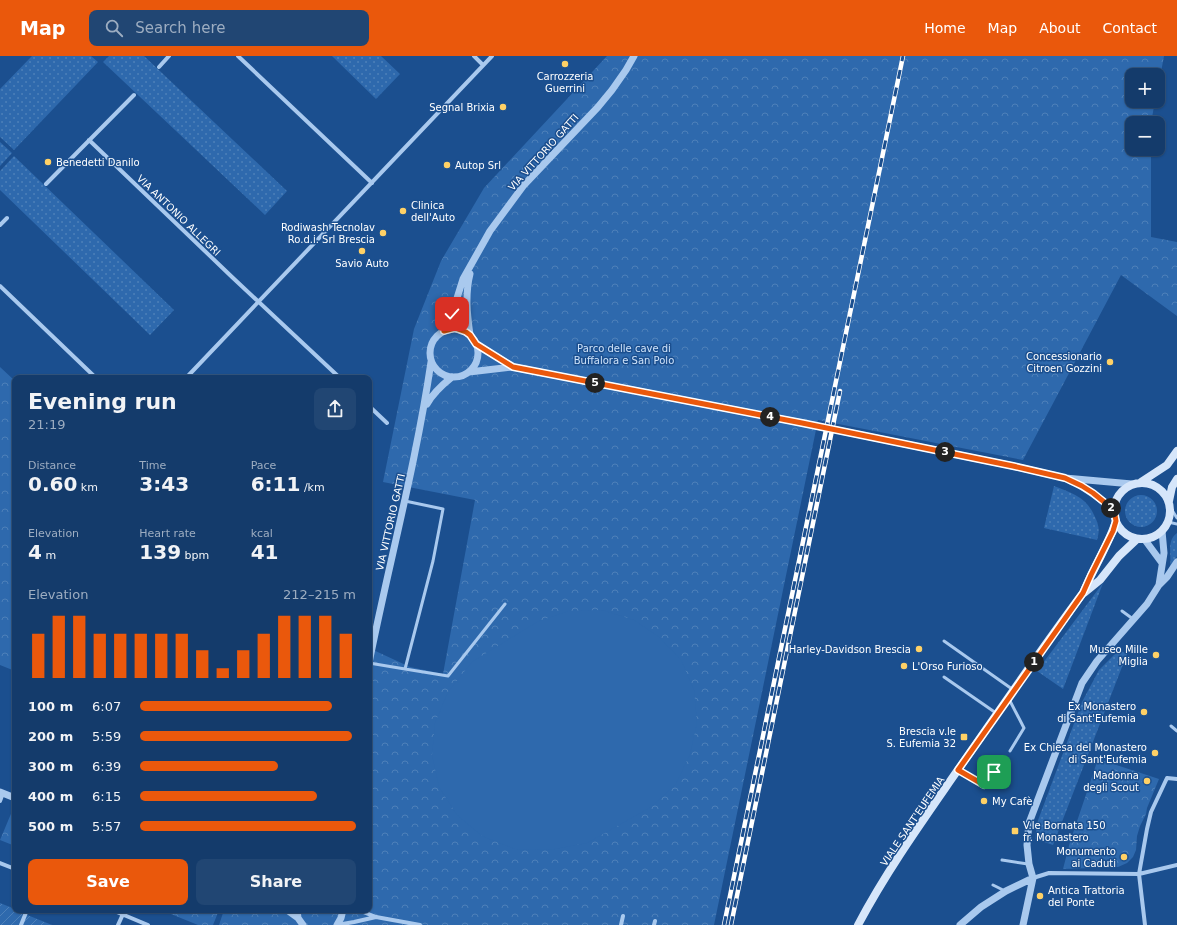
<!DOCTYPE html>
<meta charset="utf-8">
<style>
:root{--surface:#143b6b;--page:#214673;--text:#f1f3f6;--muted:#9dadc1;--line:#33557e;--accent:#ea580c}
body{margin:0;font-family:"DejaVu Sans",sans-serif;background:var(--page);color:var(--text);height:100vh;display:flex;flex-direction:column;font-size:15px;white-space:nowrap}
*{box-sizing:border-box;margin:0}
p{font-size:13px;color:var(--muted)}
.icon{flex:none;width:22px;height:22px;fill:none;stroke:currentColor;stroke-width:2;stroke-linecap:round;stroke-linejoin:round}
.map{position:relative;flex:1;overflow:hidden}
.sheet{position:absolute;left:12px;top:319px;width:360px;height:538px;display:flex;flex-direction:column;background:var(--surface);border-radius:8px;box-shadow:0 1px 3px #0004,0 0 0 1px var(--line)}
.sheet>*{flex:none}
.tools{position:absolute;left:1125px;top:12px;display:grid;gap:8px}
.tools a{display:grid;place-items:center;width:40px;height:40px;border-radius:8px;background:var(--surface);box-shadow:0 1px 3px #0004,0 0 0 1px var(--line);font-size:20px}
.pin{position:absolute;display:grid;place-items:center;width:34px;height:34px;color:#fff;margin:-17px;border-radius:8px;box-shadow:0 2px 6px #0006}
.km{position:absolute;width:20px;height:20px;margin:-10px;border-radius:50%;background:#222;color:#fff;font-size:11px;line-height:20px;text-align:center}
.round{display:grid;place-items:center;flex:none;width:42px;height:42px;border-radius:8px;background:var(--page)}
.headline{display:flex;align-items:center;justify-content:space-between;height:68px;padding:0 16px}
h1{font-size:22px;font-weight:700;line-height:30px}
.metrics{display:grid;grid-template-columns:repeat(3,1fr);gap:6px;height:68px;padding:4px 16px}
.metrics div{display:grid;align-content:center}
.metrics b{font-size:20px;font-weight:700}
.metrics small{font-size:11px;font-weight:400}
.metrics p{font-size:11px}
.chart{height:112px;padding:8px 16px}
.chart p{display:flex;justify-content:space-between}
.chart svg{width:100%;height:72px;margin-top:4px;stroke:var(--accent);stroke-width:6}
.button{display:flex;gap:8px;margin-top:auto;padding:8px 16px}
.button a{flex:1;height:46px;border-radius:8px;background:var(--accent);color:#fff;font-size:16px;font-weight:700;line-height:46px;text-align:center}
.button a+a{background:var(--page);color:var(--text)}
ul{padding:0 16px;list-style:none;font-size:13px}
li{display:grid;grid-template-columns:64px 48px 1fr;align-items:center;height:30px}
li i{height:10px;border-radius:5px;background:var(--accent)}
header{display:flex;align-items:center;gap:24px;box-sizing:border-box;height:56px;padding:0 20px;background:var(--accent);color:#fff}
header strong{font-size:19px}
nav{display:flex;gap:22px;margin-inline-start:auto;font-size:14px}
.search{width:280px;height:36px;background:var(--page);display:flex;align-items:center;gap:10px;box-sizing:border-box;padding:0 14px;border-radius:8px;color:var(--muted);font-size:15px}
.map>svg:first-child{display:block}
</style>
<header>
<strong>Map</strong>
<div class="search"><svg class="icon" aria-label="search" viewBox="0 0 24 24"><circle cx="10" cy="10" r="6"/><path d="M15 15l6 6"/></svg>Search here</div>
<nav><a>Home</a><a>Map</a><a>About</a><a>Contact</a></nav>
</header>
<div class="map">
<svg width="1177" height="869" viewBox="0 0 1177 869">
<defs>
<pattern id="grass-dots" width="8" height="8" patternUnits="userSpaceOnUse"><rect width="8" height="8" fill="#2e69ad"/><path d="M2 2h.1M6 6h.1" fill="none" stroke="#4d80b9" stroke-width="1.8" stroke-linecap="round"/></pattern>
<pattern id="forest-crowns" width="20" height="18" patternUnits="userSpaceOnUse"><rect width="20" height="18" fill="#2e69ad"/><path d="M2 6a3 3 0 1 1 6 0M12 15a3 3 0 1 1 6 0" fill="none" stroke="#4d80b9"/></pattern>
<pattern id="garden-furrows" width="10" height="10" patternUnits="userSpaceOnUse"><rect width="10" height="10" fill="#2e69ad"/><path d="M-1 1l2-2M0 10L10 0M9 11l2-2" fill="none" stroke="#4d80b9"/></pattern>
</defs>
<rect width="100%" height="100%" fill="#1b4f8f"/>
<path fill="url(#grass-dots)" d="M 32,0 L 91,0 L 98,6 L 14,94 L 0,81 L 0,33 Z
M 109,0 L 144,0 L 287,135 L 265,159 L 103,6 Z
M 332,0 L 381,0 L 400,18 L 376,43 Z
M 0,86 L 12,97 L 0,110 Z
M 14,100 L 174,254 L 150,279 L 0,134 L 0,115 Z
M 1054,430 C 1072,437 1086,441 1094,459 C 1099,469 1100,474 1097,484 L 1044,472 Z
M1125 455a16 16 0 1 1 32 0a16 16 0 1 1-32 0Z
M 1177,477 L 1177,500 L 1171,512 L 1170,511 C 1172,499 1166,485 1177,477 Z
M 1103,527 L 1063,633 L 1037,615 Z
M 1119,594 L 1127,598 L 1053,789 L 1035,783 L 1037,767 L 1082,646 L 1099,614 Z"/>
<path fill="url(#forest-crowns)" d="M 607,0 L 1164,0 L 1158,32 L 1158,19 L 1132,19 L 1132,45 L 1155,45 L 1151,67 L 1132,67 L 1132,93 L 1151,93 L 1151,181 L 1177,186 L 1177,260 L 1121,219 L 1023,404 L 818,364 L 714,869 L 219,869 L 224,854 L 369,854 L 369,592 L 410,611 L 443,618 L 475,444 L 383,426 L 414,273 L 441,205 L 484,132 Z
M 0,311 L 15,325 L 15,615 L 0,609 Z
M 1098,703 L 1159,723 L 1147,752 L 1146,758 L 1140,770 L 1137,780 L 1136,794 L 1133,801 L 1127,807 L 1118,811 L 1063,813 L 1070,786 Z
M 13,753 L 15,754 L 15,790 L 0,784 Z
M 161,854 L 219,854 L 213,869 L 198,869 Z"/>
<path fill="url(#garden-furrows)" d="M 0,847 L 15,853 L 15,854 L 52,869 L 0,869 Z"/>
<path fill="#2e69ad" d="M 602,554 L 634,564 L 659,581 L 681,604 L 694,634 L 697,667 L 690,698 L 676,728 L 651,751 L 587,787 L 549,794 L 515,793 L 482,780 L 457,759 L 439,731 L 432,699 L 435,667 L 448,636 L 472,606 L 537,566 L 568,555 Z"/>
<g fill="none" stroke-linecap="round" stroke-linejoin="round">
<path stroke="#a9c9ee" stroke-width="3" d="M 1170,451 L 1177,462
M 1168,466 L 1177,468
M 1122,555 L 1133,563
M 944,585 L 1012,633
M 369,607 L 405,613 L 433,505 L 443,453 L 405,445
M 405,613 L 448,620 L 505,548
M 944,621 L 996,657
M 1009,643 L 1024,672 L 1010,695
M 1171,670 L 1177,675
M 958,714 L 985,729 L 994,717
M 1002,804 L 1028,808
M 993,829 L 1005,835"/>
<path stroke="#a9c9ee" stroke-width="4" d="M 238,0 L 372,127
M 474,0 L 483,9
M 159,11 L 169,0
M 89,84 L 232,221 L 340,322
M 46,128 L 134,39
M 0,169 L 7,162
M 0,230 L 96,322
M 186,322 L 492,0
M 369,350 L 387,367
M 0,745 L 3,737
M 0,807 L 15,813
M 1033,822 L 1049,817 L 1139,818 L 1177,809
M 112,854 L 148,869
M 358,854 L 376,861 L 420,869
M 21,869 L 27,854
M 118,869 L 123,858
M 337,869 L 354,866 L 376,861
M 621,869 L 623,860
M 654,869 L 655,865
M 1145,869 L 1139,818 L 1147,773 L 1151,756 L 1167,722 L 1177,723"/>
<path stroke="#a9c9ee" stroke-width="7" d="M 470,218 C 465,238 467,258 470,279
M430 297a24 24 0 1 1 48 0a24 24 0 1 1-48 0Z
M 444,275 L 452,258 L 463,223 L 490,175 L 524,129 L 598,51 L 612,34 L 626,14 L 634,0
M 476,288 L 513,311
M 469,316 L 513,311 L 802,367 L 1013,410 L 1065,422 L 1132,428
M 427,348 C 433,337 442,329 452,321
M 1071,425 C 1087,432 1100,443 1114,454
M 1145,484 L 1162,507
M 1159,529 L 1167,521 L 1177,506
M 369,607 C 389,507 416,408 431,306
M 0,736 L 15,742
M 287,854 L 298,862
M 297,854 L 298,862 L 303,869
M 337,869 L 341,862 L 343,854
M 960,869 L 981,851 L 1006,835 L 1033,822
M 1023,869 L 1033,822 L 1029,808 L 1027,789 L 1029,767 L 1082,627 L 1097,605 L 1147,548 L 1159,529 L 1164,497 L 1162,475"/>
<path stroke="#d6e6fa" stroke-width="8" d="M 1141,426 L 1167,409 L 1177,395
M1114 455a28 28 0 1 1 56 0a28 28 0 1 1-56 0Z
M 1169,445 L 1172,431 L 1177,423
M 1084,537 L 1100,524 L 1119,500 L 1137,483
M 858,869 C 886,816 921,767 955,718 C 997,658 1039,596 1083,537 C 1093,513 1108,490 1116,465"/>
<g stroke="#fff" stroke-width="4.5">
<path id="rail" d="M 724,869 L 903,0
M 731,869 L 840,335"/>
</g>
<use href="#rail" stroke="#1b4f8f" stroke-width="3" stroke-dasharray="9" stroke-linecap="butt"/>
</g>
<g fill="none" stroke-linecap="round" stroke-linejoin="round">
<g stroke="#fff" stroke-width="8">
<path id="route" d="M 452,258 L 444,275 L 455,272 L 466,276 L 470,279 L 476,288 L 513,311 L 802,367 L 1013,410 L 1065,422 L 1082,430 L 1093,437 L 1114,454 L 1116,465 L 1113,475 L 1091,519 L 1083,537 L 958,714 L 984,729 L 994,716"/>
</g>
<use href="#route" stroke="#ea580c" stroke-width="5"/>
</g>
<g fill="#ffd166" stroke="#1b4f8f" stroke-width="1.5">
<circle cx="565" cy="8" r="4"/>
<circle cx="503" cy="51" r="4"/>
<circle cx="48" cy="106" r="4"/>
<circle cx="447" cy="109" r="4"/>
<circle cx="403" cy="155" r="4"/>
<circle cx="383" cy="177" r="4"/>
<circle cx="362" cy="195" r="4"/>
<circle cx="1110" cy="306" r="4"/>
<circle cx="919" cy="593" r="4"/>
<circle cx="1156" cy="599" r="4"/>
<circle cx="904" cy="610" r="4"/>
<circle cx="1144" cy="656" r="4"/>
<rect x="960" y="677" width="8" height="8" rx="2"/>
<circle cx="1155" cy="697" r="4"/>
<circle cx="1147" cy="725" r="4"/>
<circle cx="984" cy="745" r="4"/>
<rect x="1011" y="771" width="8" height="8" rx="2"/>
<circle cx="1124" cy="801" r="4"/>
<circle cx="1040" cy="840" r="4"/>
</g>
<g text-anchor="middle" stroke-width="3" stroke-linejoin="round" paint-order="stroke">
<g font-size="10" fill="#fff" stroke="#1b4f8f" text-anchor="end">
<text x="565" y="24" text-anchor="middle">Carrozzeria<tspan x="565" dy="12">Guerrini</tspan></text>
<text x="495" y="55">Segnal Brixia</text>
<text x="56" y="110" text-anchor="start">Benedetti Danilo</text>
<text x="455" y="113" text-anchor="start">Autop Srl</text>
<text x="411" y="153" text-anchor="start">Clinica<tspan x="411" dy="12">dell'Auto</tspan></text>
<text x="375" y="175">Rodiwash Tecnolav<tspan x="375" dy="12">Ro.d.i. Srl Brescia</tspan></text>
<text x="362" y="211" text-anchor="middle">Savio Auto</text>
<text x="1102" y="304">Concessionario<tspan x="1102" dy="12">Citroen Gozzini</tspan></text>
<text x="911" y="597">Harley-Davidson Brescia</text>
<text x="1148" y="597">Museo Mille<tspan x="1148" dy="12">Miglia</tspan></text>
<text x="912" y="614" text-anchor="start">L'Orso Furioso</text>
<text x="1136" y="654">Ex Monastero<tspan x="1136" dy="12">di Sant'Eufemia</tspan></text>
<text x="956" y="679">Brescia v.le<tspan x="956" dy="12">S. Eufemia 32</tspan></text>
<text x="1147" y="695">Ex Chiesa del Monastero<tspan x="1147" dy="12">di Sant'Eufemia</tspan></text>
<text x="1139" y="723">Madonna<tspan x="1139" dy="12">degli Scout</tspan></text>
<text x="992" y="749" text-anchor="start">My Cafè</text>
<text x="1023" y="773" text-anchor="start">V.le Bornata 150<tspan x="1023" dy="12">fr. Monastero</tspan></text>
<text x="1116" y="799">Monumento<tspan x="1116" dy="12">ai Caduti</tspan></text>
<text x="1048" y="838" text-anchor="start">Antica Trattoria<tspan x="1048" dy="12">del Ponte</tspan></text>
</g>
<g font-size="10" fill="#fff" stroke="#1b4f8f">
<text transform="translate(543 96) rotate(-48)" y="4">VIA VITTORIO GATTI</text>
<text transform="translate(179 159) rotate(44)" y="4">VIA ANTONIO ALLEGRI</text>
<text transform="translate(390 466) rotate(-77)" y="4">VIA VITTORIO GATTI</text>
<text transform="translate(912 765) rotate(-56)" y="4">VIALE SANT'EUFEMIA</text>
</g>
<g font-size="10" fill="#cfe3fa" stroke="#1b4f8f">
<text x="624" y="296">Parco delle cave di<tspan x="624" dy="12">Buffalora e San Polo</tspan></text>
</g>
</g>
</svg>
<div class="tools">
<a>+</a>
<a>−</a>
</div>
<div class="pin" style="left:994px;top:716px;background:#1e9e55"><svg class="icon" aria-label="arrive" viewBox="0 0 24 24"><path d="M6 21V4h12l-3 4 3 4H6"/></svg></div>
<div class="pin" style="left:452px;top:258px;background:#d93025"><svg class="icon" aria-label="check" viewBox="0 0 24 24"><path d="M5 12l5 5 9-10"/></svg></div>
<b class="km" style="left:1034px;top:606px">1</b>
<b class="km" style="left:1111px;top:452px">2</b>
<b class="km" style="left:945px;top:396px">3</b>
<b class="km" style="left:770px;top:361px">4</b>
<b class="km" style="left:595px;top:327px">5</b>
<section class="sheet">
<div class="headline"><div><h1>Evening run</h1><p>21:19</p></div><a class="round"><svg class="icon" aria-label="share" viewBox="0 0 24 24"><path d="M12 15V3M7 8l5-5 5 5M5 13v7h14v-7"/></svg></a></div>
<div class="metrics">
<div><p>Distance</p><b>0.60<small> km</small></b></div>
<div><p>Time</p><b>3:43</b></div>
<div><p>Pace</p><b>6:11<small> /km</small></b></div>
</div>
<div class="metrics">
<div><p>Elevation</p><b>4<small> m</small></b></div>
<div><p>Heart rate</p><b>139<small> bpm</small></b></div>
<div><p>kcal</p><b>41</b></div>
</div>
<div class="chart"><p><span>Elevation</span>212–215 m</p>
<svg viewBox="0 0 160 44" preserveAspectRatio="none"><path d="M5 44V17M15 44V6M25 44V6M35 44V17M45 44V17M55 44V17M65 44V17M75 44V17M85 44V27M95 44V38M105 44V27M115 44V17M125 44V6M135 44V6M145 44V6M155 44V17"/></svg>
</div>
<ul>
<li><b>100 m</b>6:07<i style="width:89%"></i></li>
<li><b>200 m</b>5:59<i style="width:98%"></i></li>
<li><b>300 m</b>6:39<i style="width:64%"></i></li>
<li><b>400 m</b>6:15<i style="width:82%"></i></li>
<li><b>500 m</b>5:57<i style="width:100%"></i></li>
</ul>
<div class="button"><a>Save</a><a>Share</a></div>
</section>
</div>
